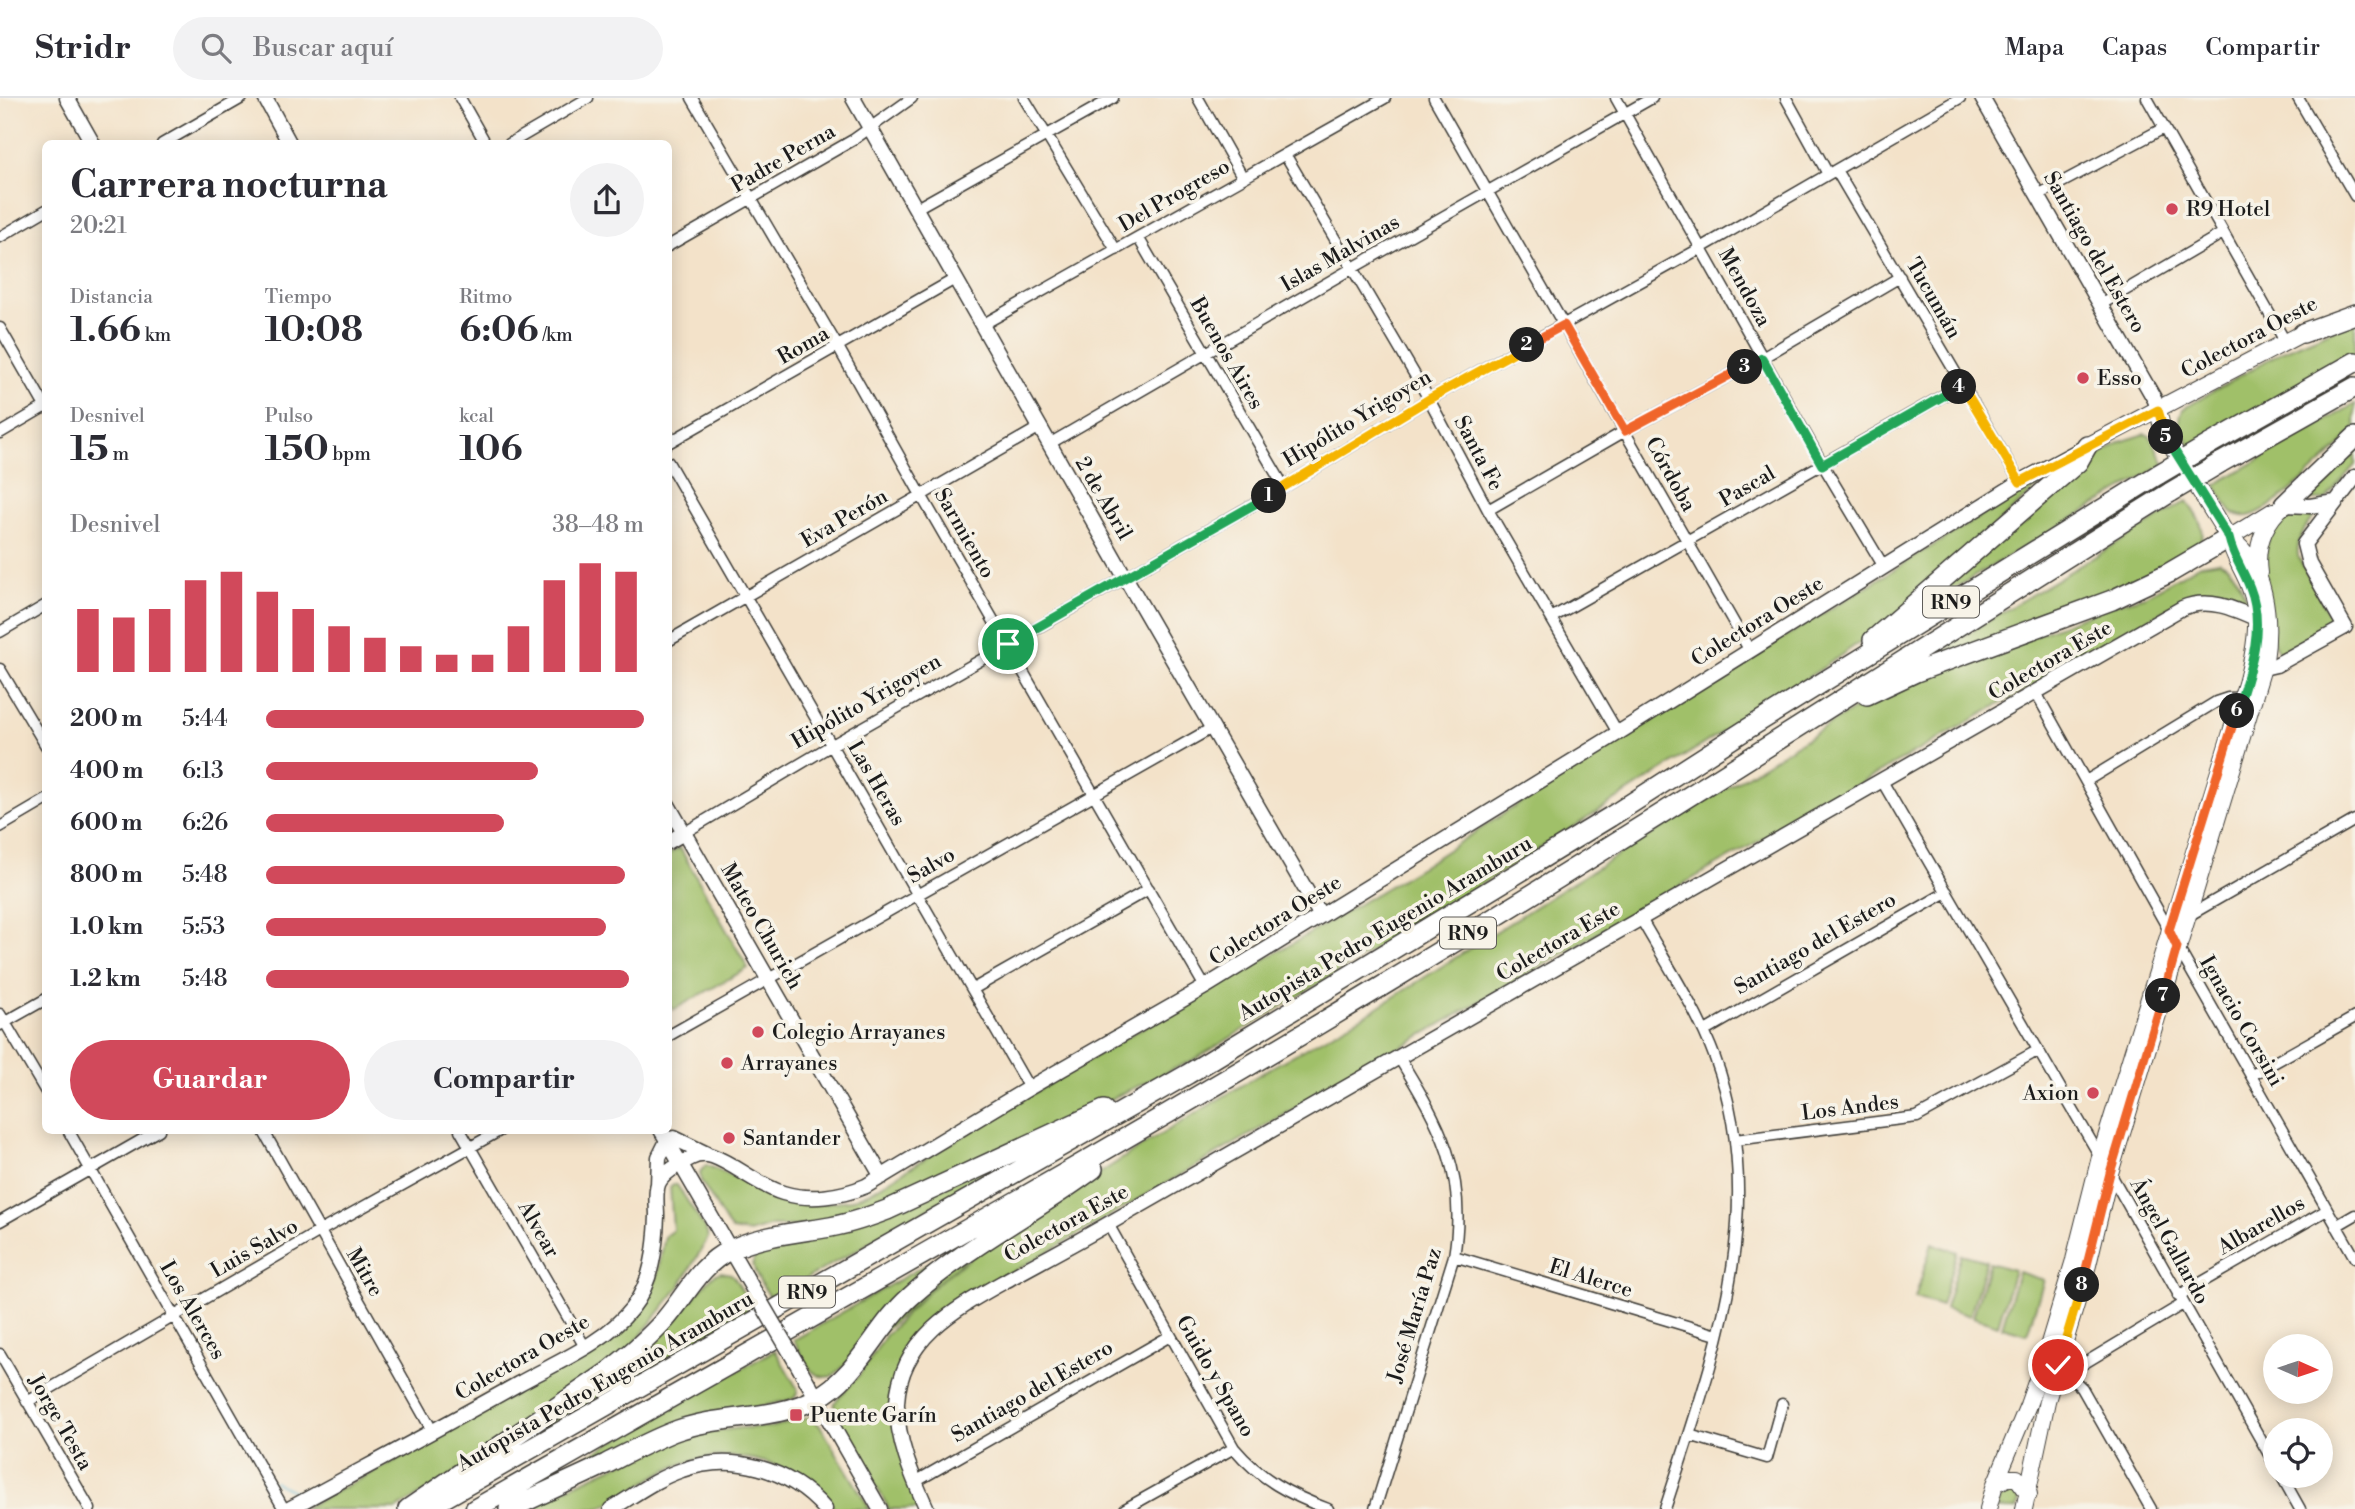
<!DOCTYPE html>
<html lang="es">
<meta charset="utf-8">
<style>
:root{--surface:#fff;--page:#f2f2f3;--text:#2b2b33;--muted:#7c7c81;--line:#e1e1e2;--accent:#d1495b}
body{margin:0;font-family:"Libre Bodoni",serif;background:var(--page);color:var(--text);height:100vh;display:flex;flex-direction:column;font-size:26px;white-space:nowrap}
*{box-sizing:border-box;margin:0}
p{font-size:23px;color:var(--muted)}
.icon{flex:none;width:38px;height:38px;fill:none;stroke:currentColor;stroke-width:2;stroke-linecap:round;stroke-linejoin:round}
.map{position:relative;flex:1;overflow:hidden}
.panel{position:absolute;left:42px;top:42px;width:630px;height:994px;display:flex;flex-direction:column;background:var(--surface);border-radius:10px;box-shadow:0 4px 18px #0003}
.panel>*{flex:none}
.needle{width:46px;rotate:93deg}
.fabs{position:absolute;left:2263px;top:1236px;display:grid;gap:14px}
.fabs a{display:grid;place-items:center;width:70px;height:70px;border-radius:50%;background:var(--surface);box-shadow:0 4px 18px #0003;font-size:35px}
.pin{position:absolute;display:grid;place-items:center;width:60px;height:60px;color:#fff;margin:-30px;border:4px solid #fff;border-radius:50%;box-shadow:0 2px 7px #0007}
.km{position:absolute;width:35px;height:35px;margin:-18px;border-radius:50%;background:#222;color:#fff;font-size:19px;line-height:35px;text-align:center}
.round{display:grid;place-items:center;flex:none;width:74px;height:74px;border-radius:37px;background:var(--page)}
.overview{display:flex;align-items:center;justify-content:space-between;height:119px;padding:0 28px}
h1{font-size:38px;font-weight:700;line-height:52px}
.figures{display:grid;grid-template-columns:repeat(3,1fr);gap:10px;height:119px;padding:7px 28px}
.figures div{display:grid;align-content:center}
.figures b{font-size:35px;font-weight:700}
.figures small{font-size:19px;font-weight:400}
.figures p{font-size:19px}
.chart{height:196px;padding:14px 28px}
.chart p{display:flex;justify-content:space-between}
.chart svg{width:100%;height:126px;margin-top:7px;stroke:var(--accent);stroke-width:6}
.button{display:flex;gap:14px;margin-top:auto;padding:14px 28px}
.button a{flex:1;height:80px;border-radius:42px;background:var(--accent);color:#fff;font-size:28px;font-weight:700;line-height:80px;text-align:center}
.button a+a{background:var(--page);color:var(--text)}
ul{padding:0 28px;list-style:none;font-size:23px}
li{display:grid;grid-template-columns:112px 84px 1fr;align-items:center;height:52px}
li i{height:18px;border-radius:9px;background:var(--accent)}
header{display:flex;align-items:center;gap:42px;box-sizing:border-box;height:98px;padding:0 35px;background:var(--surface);border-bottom:2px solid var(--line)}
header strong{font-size:33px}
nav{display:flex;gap:38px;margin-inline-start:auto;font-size:24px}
.search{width:490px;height:63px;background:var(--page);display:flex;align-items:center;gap:18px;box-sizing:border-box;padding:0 24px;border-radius:38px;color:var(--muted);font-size:26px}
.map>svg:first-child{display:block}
</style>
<header>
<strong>Stridr</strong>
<div class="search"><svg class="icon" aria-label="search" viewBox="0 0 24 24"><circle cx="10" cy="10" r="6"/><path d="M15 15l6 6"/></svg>Buscar aquí</div>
<nav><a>Mapa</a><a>Capas</a><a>Compartir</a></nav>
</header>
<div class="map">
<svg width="2355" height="1411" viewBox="0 0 2355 1411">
<rect width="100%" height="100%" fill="#f7f3e8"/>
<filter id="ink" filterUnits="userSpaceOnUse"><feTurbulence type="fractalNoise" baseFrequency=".0143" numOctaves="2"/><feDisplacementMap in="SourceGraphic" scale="14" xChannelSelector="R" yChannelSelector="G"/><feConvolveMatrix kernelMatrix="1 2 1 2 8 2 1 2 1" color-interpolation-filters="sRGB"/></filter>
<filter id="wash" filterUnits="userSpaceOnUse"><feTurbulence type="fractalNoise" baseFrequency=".00686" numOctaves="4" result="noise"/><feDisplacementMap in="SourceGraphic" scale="28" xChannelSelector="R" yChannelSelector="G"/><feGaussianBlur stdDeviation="1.57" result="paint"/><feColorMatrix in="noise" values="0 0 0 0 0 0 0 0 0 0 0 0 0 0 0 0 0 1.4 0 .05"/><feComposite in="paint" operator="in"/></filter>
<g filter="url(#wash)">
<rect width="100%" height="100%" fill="#f3e2c9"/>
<path fill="#a0c069" stroke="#5e6e42" stroke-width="2" d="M 2355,222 L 2355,254 L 2192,349 C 2185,337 2175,325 2183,311 L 2283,253 Z
M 2355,306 L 2355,333 C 2333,354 2276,413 2248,418 C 2242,419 2237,417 2232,415 L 2215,387 Z
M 2145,336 L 2150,338 L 2165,366 L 1919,511 L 2082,370 L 2120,344 Z
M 2355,347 L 2355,367 L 2325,402 L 2298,402 Z
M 2059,370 L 1886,526 L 1821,571 L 1531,756 L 1197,960 L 868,1116 L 803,1128 L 772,1128 L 749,1135 L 732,1132 L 727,1126 L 701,1083 L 700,1074 L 706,1067 L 776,1097 L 825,1105 L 851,1102 L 870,1094 L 1128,938 L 1302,840 L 1426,766 L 1616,643 Z
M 2187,403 C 2196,418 2209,431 2199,448 L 2140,484 L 1922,566 L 1976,530 Z
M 2317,413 C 2307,428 2296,439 2298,458 L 2331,521 L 2327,532 L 2283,556 L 2278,553 L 2274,546 L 2263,478 L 2269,434 L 2287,414 Z
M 2219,463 C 2236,471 2241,487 2247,503 L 2241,509 C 2216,501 2202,494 2176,506 L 1655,802 L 935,1219 L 922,1230 L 909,1247 L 895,1283 L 920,1411 L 889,1411 L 835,1314 L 834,1305 L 860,1276 L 886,1237 L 935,1186 L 980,1153 L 1134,1053 L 1265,973 L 1372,913 L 1569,787 L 1853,612 L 1882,596 L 2118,505 L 2145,498 L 2201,466 Z
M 680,750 L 748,870 L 673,912 L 668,903 L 668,756 Z
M 1029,1053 L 771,1201 C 763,1187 747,1170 756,1155 Z
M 673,1086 L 677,1087 L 706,1132 L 708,1140 L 680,1188 L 625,1257 L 434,1389 L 396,1411 L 302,1411 L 441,1339 L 609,1240 L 642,1206 L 657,1179 L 665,1138 L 673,1132 L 670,1089 Z
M 1019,1113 L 834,1277 C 811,1287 802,1257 794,1242 Z
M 1932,1146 L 1957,1154 L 1941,1208 L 1915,1200 Z
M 1961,1156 L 1986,1163 L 1970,1218 L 1945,1210 Z
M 1989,1165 L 2014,1172 L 1998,1227 L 1973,1219 Z
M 721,1174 L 731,1176 L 734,1179 L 752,1209 L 640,1276 L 499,1356 L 682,1213 L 708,1183 L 715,1176 Z
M 2018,1174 L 2044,1182 L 2027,1236 L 2002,1229 Z
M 775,1252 L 797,1290 L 797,1296 L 793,1301 L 710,1320 L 517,1403 L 531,1390 Z
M 811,1319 L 821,1329 L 870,1411 L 835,1411 C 792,1359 721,1343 661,1375 C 647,1382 609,1409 596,1411 C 575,1411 543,1411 521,1411 L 650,1352 L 695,1336 L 740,1330 L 772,1329 Z
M 2008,1389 C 2018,1394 2021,1400 2017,1411 L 1997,1411 L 2003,1391 Z"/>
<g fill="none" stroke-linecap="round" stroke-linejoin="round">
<path stroke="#52b3d1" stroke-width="2.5" d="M 274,1383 C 281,1389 291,1390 301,1398"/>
</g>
</g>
<g filter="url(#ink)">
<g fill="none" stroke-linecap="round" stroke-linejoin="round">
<g stroke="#3c3a36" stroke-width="13">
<path id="minor" d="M 460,0 L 486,46
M 692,0 L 838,249 L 921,397 L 1205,889
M 1024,0 L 1116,152
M 1198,0 L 1243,80
M 1434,0 L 1750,553
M 1616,0 L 1823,367 L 1884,469
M 1786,0 L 1828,76
M 2147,0 L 2286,245
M 2298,0 L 2355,98
M 162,46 L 242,0
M 509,46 L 588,0
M 1285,56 L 1429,301 L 1488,412 L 1618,635
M 1836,72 L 2020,384
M 2038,97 L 2164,30
M 915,111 L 1113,0
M 0,139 L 46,112
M 1139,141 L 1284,389
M 668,148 L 853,42 L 912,0
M 2100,207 L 2223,135
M 982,227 L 1385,0
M 0,230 L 46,310
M 0,335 L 46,308
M 668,345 L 955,181
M 1049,346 L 1351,171 L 1652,0
M 668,364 L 1029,990
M 1488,412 L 1625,333 L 1762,260 L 1900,179
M 1551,520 L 1962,287
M 0,534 L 46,507
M 668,543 L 1040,329
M 0,571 L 46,648
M 2036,595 L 2170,834
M 1882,683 L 2102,1062
M 2086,683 L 2216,604 L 2228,600 L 2241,600
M 0,729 L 46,702
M 684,735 L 832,647 L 1284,389 L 1429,301 L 1701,150 L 1960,0
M 2188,818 L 2355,722
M 1640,819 C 1666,865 1697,911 1715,960 C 1772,1114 1712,1264 1665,1411
M 2177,848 L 2355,1160
M 973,891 L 1149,791
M 0,916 L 46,994
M 0,927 L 46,901
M 1705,933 L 1947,794
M 668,938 L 1212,630
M 2252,977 L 2355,919
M 68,1032 L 284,1411
M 263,1032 L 433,1334
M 460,1032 L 585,1249
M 1735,1042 L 1917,1019 L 2037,953
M 2110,1075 L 2275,1367
M 0,1123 L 159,1032
M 1108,1126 L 1234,1350 C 1260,1381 1290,1397 1328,1411
M 2336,1128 L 2355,1117
M 1454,1158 L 1717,1237
M 2178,1198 L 2327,1112
M 0,1256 L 90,1411
M 2058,1267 L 2082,1290 L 2151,1411
M 2068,1275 L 2183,1206
M 27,1304 L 320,1133 L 501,1032
M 1689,1337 L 1767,1360 L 1782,1306
M 2281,1377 L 2300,1411
M 915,1384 L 1170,1238
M 1125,1411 L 1234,1350
M 1375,1411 L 1454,1158 C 1468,1076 1440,1026 1398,958"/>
</g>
<g stroke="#3c3a36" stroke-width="17">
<path id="tertiary" d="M 67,0 L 93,46
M 265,0 L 290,46
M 853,0 L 1125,479 L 1321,818
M 1982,0 L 2155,302 L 2158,312
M 2284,407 L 2310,408 L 2335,404
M 2253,568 L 2263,570 L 2276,567 L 2345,529 L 2309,466 L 2304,446 L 2355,379
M 668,707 L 882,1079
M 668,744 L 684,735
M 661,1032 L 746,1179
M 667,1043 L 674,1040 L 707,1056
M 658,1087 L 659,1059 L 667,1043
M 800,1271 L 880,1411
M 289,1411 C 366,1369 442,1329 518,1286 C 557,1264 604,1246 632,1210 C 652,1185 656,1149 657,1118 C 657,1109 655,1095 658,1086 C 663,1075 681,1065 691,1060 C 697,1057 705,1056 712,1058 C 735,1066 757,1087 783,1095 C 810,1103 840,1099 866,1088 L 1029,990 L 1205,889 L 1618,635 L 2020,384 L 2087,348
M 611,1411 C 633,1398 657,1380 682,1372 C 733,1354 790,1371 825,1411
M 927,1411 C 912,1378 896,1341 897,1304 C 901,1236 963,1207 1014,1178 C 1045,1161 1077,1144 1108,1126 L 2182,510 C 2210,498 2237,512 2264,524"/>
</g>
<g stroke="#3c3a36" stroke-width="18">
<path id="secondary" d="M 2087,348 L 2303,235
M 2229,440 L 2273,413
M 2259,475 C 2255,447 2264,425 2284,407
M 1995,1386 L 2008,1380 L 2017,1380 L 2029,1396
M 1988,1411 L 1995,1386 L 2028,1307 L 2044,1262 L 2074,1162 L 2100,1059 L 2246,586 C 2254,556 2262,521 2250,490 C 2244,473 2233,459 2229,440 L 2163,334 L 2158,312
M 2024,1411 L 2047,1303 L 2088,1167 L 2110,1075 L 2265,563 C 2271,522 2267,465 2229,440"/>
</g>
<g stroke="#3c3a36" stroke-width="22">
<path id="motorway" d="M 2303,235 L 2355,216
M 2210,346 L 2355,264
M 2220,365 L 2355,289
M 2284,407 L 2355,339
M 1873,542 L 2078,364 L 2087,348
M 1867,597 L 1916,574 L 2112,502 L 2169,475 L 2229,440
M 408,1411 L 608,1274 C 628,1258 647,1242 664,1223 C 686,1198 699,1167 730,1152 C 760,1138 792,1135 824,1130 C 846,1127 866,1120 887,1112 L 1104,1012
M 425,1411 L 1188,976 L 1610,719 L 1744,633 L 2159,376
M 475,1411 C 777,1238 1082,1070 1379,890 C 1646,729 1906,559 2171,394
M 509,1411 C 542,1396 574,1381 606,1366 C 630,1354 653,1341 678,1332 C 723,1316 775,1323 817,1300 C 858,1278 876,1229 910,1199 C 965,1149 1034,1115 1093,1071"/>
</g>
<use href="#minor" stroke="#fff" stroke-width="10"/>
<use href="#tertiary" stroke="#fff" stroke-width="14"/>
<use href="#secondary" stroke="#fff" stroke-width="16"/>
<use href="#motorway" stroke="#fff" stroke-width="19"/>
<g stroke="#3c3a36" stroke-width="17" stroke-linecap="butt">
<path id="tertiary-bridge" d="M 746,1179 L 800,1271"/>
</g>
<g stroke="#3c3a36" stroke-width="22" stroke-linecap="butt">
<path id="motorway-bridge" d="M 2159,376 L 2210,346
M 2171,394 L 2220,365"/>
</g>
<use href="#tertiary-bridge" stroke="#fff" stroke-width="14"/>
<use href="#motorway-bridge" stroke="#fff" stroke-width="19"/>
</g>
</g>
<g fill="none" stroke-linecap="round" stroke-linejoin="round" filter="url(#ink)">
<g stroke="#fff" stroke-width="14">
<path id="split-1" d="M 1008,546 L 1269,398"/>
</g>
<g stroke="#fff" stroke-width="14">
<path id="split-2" d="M 1269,398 L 1429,301 L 1527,247"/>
</g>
<g stroke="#fff" stroke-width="14">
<path id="split-3" d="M 1527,247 L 1564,227 L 1625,333 L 1745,269"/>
</g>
<g stroke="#fff" stroke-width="14">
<path id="split-4" d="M 1745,269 L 1762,260 L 1822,367 L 1959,289"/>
</g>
<g stroke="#fff" stroke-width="14">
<path id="split-5" d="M 1959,289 L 1962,287 L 2020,384 L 2158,312 L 2166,339"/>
</g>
<g stroke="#fff" stroke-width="14">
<path id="split-6" d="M 2166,339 L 2229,440 C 2233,459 2244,473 2250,490 C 2266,530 2249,575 2237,613"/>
</g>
<g stroke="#fff" stroke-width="14">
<path id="split-7" d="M 2163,898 L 2177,849 L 2169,832 L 2237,613"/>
</g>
<g stroke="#fff" stroke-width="14">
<path id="split-8" d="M 2082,1187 L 2110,1075 L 2163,898"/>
</g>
<g stroke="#fff" stroke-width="14">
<path id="split-9" d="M 2058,1267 L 2082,1187"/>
</g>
<use href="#split-1" stroke="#22a559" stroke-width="9"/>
<use href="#split-2" stroke="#f5b400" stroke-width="9"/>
<use href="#split-3" stroke="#f0652b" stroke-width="9"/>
<use href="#split-4" stroke="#22a559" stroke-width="9"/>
<use href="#split-5" stroke="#f5b400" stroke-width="9"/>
<use href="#split-6" stroke="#22a559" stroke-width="9"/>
<use href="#split-7" stroke="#f0652b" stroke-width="9"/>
<use href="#split-8" stroke="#f0652b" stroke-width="9"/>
<use href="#split-9" stroke="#f5b400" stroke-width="9"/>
</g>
<g fill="#d1495b" stroke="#f7f3e8" stroke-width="2.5">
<circle cx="2172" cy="111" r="7"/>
<circle cx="2083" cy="280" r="7"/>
<circle cx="758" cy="934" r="7"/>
<circle cx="727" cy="965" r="7"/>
<circle cx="2093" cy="995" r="7"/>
<circle cx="729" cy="1040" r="7"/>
<rect x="789" y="1310" width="14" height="14" rx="3.5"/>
</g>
<g text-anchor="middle" stroke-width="7" stroke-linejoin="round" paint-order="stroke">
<g fill="#f7f3e8" stroke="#5e5c59" stroke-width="2">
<rect x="1923" y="488.5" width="56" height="31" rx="5"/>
<rect x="1440" y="819.5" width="56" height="31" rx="5"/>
<rect x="779" y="1178.5" width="56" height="31" rx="5"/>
</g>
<g font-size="19" font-weight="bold" fill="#1c1c1c">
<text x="1951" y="511">RN9</text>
<text x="1468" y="842">RN9</text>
<text x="807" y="1201">RN9</text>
</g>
<g font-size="21" fill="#1c1c1c" stroke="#f7f3e8">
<text transform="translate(783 60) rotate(-30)" y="7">Padre Perna</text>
<text transform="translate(1174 97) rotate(-30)" y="7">Del Progreso</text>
<text transform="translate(2095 154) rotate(60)" y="7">Santiago del Estero</text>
<text transform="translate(1340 155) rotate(-30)" y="7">Islas Malvinas</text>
<text transform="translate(1745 189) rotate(61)" y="7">Mendoza</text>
<text transform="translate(1934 200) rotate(60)" y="7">Tucumán</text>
<text transform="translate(2249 239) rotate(-28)" y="7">Colectora Oeste</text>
<text transform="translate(803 247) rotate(-30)" y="7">Roma</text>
<text transform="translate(1227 255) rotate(60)" y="7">Buenos Aires</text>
<text transform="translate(1357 320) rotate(-31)" y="7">Hipólito Yrigoyen</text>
<text transform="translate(1479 355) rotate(62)" y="7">Santa Fe</text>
<text transform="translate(1671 376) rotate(61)" y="7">Córdoba</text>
<text transform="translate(1747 388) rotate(-30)" y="7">Pascal</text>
<text transform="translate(1104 400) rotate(60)" y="7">2 de Abril</text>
<text transform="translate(844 420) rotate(-30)" y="7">Eva Perón</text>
<text transform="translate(965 435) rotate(60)" y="7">Sarmiento</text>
<text transform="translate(1757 523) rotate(-32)" y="7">Colectora Oeste</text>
<text transform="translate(2050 562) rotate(-30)" y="7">Colectora Este</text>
<text transform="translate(866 603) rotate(-30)" y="7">Hipólito Yrigoyen</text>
<text transform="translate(877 685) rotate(60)" y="7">Las Heras</text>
<text transform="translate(931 767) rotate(-30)" y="7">Salvo</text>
<text transform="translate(1275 822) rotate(-32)" y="7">Colectora Oeste</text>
<text transform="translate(762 828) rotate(60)" y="7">Mateo Churich</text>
<text transform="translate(1385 830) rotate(-31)" y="7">Autopista Pedro Eugenio Aramburu</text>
<text transform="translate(1558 843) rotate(-30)" y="7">Colectora Este</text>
<text transform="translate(1815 845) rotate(-30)" y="7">Santiago del Estero</text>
<text transform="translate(2242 923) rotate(60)" y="7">Ignacio Corsini</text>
<text transform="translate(1850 1009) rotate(-7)" y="7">Los Andes</text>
<text transform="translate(1066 1125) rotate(-29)" y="7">Colectora Este</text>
<text transform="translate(2261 1127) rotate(-30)" y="7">Albarellos</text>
<text transform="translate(539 1131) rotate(60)" y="7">Alvear</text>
<text transform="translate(2170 1143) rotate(61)" y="7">Ángel Gallardo</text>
<text transform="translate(254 1150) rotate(-30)" y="7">Luis Salvo</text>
<text transform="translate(365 1174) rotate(60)" y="7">Mitre</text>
<text transform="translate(1591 1180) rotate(17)" y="7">El Alerce</text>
<text transform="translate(193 1212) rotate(60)" y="7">Los Alerces</text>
<text transform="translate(1414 1217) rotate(-73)" y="7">José María Paz</text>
<text transform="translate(522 1259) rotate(-30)" y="7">Colectora Oeste</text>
<text transform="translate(1216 1278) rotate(60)" y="7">Guido y Spano</text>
<text transform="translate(605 1283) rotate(-30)" y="7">Autopista Pedro Eugenio Aramburu</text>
<text transform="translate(1032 1293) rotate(-30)" y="7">Santiago del Estero</text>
<text transform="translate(61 1324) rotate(60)" y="7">Jorge Testa</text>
</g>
<g font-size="21" fill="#1c1c1c" stroke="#f7f3e8" text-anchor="start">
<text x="2186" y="118">R9 Hotel</text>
<text x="2097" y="287">Esso</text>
<text x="772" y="941">Colegio Arrayanes</text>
<text x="741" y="972">Arrayanes</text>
<text x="2079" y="1002" text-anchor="end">Axion</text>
<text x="743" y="1047">Santander</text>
<text x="810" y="1324">Puente Garín</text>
</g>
</g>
</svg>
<div class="fabs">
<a><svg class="needle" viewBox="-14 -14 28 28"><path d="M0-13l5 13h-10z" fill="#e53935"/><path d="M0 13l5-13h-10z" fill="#7c7c81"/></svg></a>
<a><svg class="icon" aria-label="locate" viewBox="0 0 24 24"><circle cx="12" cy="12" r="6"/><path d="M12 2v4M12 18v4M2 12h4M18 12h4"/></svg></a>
</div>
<div class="pin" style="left:1008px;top:546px;background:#1e9e55"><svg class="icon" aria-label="arrive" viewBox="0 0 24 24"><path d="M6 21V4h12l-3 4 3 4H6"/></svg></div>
<div class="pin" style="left:2058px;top:1267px;background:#d93025"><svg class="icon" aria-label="check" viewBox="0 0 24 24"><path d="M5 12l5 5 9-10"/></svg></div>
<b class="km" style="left:1269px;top:398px">1</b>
<b class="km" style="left:1527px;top:247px">2</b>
<b class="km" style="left:1745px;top:269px">3</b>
<b class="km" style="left:1959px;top:289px">4</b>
<b class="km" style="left:2166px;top:339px">5</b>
<b class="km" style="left:2237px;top:613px">6</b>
<b class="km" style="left:2163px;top:898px">7</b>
<b class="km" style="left:2082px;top:1187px">8</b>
<section class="panel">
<div class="overview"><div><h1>Carrera nocturna</h1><p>20:21</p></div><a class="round"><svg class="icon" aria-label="share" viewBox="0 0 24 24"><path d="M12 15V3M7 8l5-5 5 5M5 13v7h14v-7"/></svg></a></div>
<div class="figures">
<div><p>Distancia</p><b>1.66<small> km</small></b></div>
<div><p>Tiempo</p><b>10:08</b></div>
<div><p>Ritmo</p><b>6:06<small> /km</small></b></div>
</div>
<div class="figures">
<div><p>Desnivel</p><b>15<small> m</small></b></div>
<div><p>Pulso</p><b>150<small> bpm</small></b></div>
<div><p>kcal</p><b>106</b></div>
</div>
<div class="chart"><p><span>Desnivel</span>38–48 m</p>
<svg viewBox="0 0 160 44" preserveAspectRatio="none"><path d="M5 44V22M15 44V25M25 44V22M35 44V12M45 44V9M55 44V16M65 44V22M75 44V28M85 44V32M95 44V35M105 44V38M115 44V38M125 44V28M135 44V12M145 44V6M155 44V9"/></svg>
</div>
<ul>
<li><b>200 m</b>5:44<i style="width:100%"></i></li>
<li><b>400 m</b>6:13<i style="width:72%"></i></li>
<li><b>600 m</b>6:26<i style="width:63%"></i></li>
<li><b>800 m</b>5:48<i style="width:95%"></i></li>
<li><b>1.0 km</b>5:53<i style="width:90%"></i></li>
<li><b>1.2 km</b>5:48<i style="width:96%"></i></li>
</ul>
<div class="button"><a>Guardar</a><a>Compartir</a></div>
</section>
</div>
